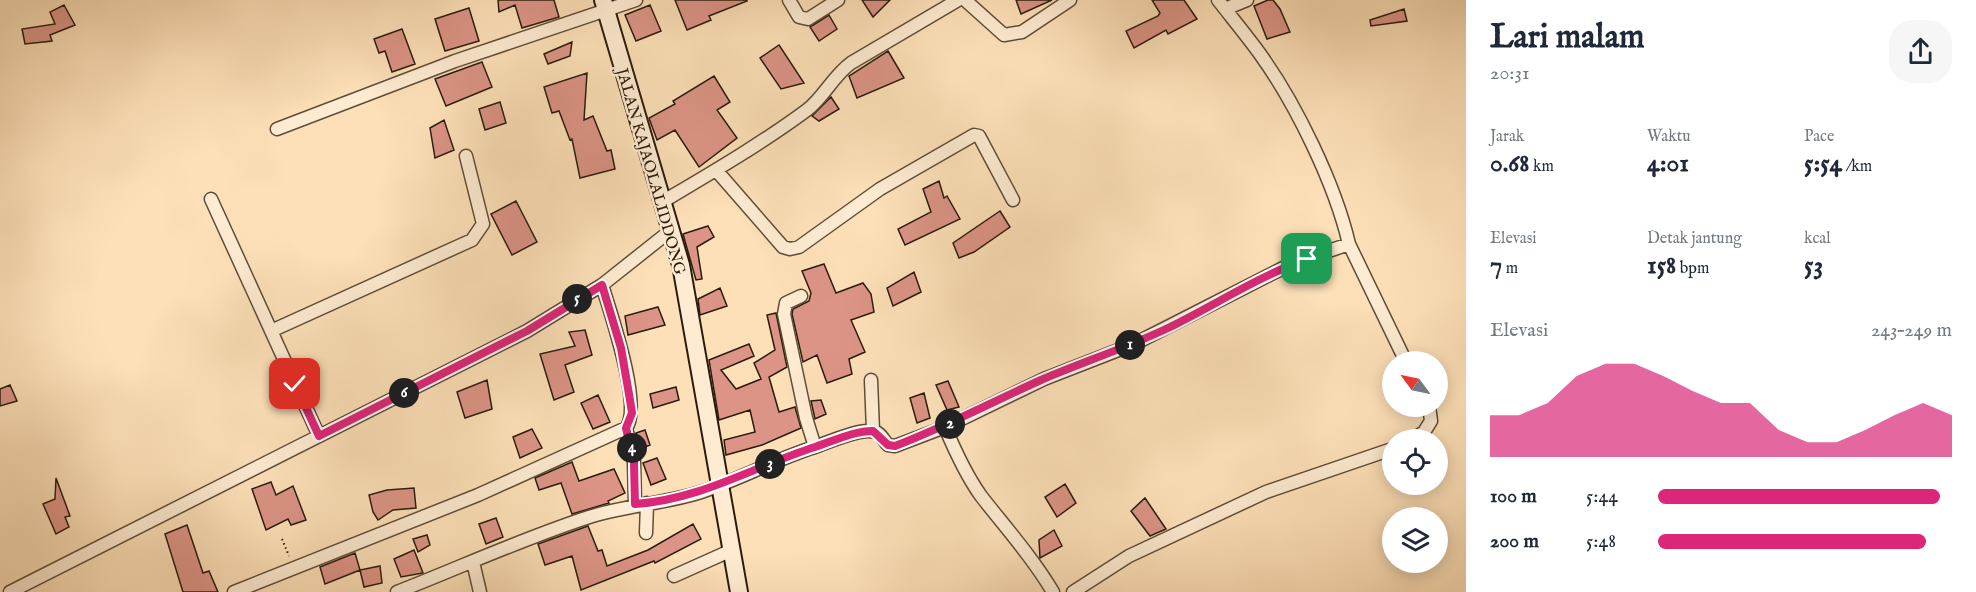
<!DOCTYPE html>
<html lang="id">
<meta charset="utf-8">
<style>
:root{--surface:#fff;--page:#f6f6f7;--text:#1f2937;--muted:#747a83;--accent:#db2777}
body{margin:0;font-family:"IM FELL English",serif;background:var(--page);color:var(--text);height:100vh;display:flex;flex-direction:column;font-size:22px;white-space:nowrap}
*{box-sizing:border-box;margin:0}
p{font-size:20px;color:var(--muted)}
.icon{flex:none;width:33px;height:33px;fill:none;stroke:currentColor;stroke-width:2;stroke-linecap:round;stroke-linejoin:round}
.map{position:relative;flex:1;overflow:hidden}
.panel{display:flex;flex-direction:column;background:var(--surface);width:510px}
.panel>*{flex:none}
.needle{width:39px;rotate:303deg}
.fabs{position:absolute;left:1382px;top:351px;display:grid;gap:12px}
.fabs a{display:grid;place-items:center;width:66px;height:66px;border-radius:50%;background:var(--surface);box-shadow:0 3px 15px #0003;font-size:30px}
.pin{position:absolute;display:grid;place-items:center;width:51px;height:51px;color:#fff;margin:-26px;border-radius:12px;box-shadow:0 3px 9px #0006}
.km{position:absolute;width:30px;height:30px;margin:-15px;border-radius:50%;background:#222;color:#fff;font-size:16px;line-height:30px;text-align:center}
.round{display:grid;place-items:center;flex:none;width:63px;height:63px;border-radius:24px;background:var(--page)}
.summary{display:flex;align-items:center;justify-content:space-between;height:102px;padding:0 24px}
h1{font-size:33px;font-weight:800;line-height:45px}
.stats{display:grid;grid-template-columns:repeat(3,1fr);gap:9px;height:102px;padding:6px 24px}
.stats div{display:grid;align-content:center}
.stats b{font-size:26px;font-weight:800}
.stats small{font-size:16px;font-weight:400}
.stats p{font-size:16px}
.chart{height:168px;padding:12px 24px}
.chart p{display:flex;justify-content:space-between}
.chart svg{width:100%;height:108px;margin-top:6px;fill:var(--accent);opacity:.7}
ul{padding:0 24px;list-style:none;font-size:20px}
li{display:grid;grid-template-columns:96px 72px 1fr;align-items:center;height:45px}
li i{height:15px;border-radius:8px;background:var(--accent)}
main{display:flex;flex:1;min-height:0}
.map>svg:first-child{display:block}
</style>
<main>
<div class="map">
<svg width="1466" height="592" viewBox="0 0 1466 592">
<rect width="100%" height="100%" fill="#fde0b8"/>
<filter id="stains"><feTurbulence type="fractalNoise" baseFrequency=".00333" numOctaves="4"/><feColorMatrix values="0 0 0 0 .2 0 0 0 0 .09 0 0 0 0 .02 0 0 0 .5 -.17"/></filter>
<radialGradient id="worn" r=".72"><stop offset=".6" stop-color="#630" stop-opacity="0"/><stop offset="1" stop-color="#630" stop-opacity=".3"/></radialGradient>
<path fill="#dc9486" stroke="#291c0d" stroke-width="1.5" d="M 498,0 L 554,0 L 559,17 L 522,28 L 515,5 L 499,12 Z
M 675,0 L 747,0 L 747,1 L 709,16 L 711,20 L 687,30 Z
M 862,0 L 890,0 L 873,17 Z
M 1016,0 L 1052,0 L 1021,14 Z
M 1152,0 L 1184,0 L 1197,19 L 1168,34 L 1166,30 L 1134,48 L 1126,31 L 1158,16 L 1160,13 Z
M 1268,0 L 1273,0 L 1280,9 L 1290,32 L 1267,39 L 1254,6 Z
M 64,5 L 75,25 L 50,35 L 52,41 L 25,44 L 22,29 L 55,24 L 50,12 Z
M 650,5 L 661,31 L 636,41 L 625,15 Z
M 469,8 L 479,41 L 445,51 L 435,19 Z
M 1404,9 L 1407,21 L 1371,26 L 1370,20 Z
M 829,15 L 837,29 L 819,41 L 810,27 Z
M 402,29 L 415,64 L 392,72 L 385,51 L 379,53 L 374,39 Z
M 572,42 L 570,56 L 548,64 L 544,54 Z
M 779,45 L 804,83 L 781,89 L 760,58 Z
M 888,51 L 904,78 L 857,98 L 849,76 Z
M 482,62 L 492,87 L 446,106 L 435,79 Z
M 587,73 L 584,120 L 593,116 L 607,151 L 611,150 L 615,169 L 580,178 L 572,139 L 570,140 L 559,111 L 552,113 L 544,87 Z
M 714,76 L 730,102 L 717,110 L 737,138 L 699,167 L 675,130 L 657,140 L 649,118 L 675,104 L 673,101 Z
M 831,97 L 839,109 L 819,121 L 812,116 Z
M 500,102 L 506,123 L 485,130 L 479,109 Z
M 444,120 L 454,150 L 435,158 L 430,128 Z
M 939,181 L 944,198 L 947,196 L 960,219 L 905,245 L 898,229 L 931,212 L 923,189 Z
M 516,201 L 537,242 L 512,255 L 491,214 Z
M 1000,211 L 1010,227 L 974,252 L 959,258 L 953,243 Z
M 708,226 L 714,237 L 697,247 L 702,279 L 696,280 L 683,234 Z
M 824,264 L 836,293 L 863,283 L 871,294 L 874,312 L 851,320 L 865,352 L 849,359 L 852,374 L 827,383 L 817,355 L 803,362 L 792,314 L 793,309 L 809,301 L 811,293 L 802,271 Z
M 914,272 L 921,292 L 893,306 L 887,288 Z
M 720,288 L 727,306 L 700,315 L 698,299 Z
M 658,307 L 665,325 L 628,335 L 625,316 Z
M 776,313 L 787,367 L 769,377 L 779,412 L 795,407 L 801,428 L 762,445 L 726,455 L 724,440 L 755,432 L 750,410 L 719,420 L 709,360 L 749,344 L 754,356 L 721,370 L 736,389 L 761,379 L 754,363 L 775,350 L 767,315 Z
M 585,330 L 592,355 L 565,365 L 574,392 L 554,400 L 540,354 L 575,346 L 569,332 Z
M 487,380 L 492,409 L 465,418 L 457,392 Z
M 948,381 L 959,407 L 947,410 L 936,385 Z
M 10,385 L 17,401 L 0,406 L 0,389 Z
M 676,387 L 679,400 L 653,408 L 650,394 Z
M 924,393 L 930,418 L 917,423 L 910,398 Z
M 598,395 L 610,422 L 593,429 L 581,403 Z
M 821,400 L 826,414 L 815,419 L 811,401 Z
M 532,429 L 542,448 L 520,458 L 513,437 Z
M 645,430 L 650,445 L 640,449 L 636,433 Z
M 657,458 L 666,479 L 651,485 L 643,463 Z
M 572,462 L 579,481 L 614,469 L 625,493 L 608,501 L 609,503 L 572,514 L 561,483 L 539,490 L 535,478 Z
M 56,478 L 70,516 L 65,517 L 69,527 L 56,534 L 43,504 L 55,499 Z
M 271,482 L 276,495 L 293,486 L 306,520 L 291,525 L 288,519 L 266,530 L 252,489 Z
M 1065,484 L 1076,503 L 1057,517 L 1045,497 Z
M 414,488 L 416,508 L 393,510 L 378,520 L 373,512 L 369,495 L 387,490 Z
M 1145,498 L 1166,529 L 1150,536 L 1131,511 Z
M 496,518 L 503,537 L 486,544 L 479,524 Z
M 693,524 L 701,539 L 655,563 L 654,561 L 581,590 L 572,556 L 545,565 L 538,544 L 588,526 L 598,551 L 602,550 L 607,566 L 648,550 Z
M 187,525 L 203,573 L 209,571 L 218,592 L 183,592 L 165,534 Z
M 1054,530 L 1062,546 L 1040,558 L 1039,540 Z
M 427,535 L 430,545 L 418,552 L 413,539 Z
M 414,550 L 423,573 L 401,577 L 394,559 Z
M 355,553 L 360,570 L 325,584 L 320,567 Z
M 380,566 L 382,583 L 364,587 L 360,570 Z"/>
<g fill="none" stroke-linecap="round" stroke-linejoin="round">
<g stroke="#5e4d38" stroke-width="15">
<path id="street" d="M 789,0 L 799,17 L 808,19 L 838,0
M 965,0 L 1004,35 L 1022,32 L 1070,0
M 1225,9 L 1247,0
M 277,129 L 455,61 L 636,0
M 716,170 L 783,247 L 790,249 L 799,247 L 880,189 L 974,135 L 979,136 L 1013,200
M 211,199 L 319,436
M 662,202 C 711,173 761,144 807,110 C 824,97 833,76 851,63 L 958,0
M 1349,244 L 1406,362
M 271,331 L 472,240 L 483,224 L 466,156
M 871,380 L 873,431
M 945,427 C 955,451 966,475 981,496 C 1006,528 1032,557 1053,592
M 626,428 L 634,462 L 635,504
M 1412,440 L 1424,432 L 1431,421 L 1429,406
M 815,447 C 829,442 862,427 875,432 C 881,433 884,441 888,445 L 895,446 L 945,427 L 1044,379 L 1134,344 L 1291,264 L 1349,244 C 1335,184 1296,104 1260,54 C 1247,36 1232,18 1218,0
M 646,533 L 647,503
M 473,562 L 480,592
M 674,576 L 732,550
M 10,592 L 527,331 L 602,285 L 670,231
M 234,592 L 478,495 L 626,428 C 643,407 610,311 602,285
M 397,592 C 461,567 524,538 589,517 C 626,505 664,504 701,492 C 740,479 776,459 815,447 L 806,418 L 784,314 L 786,303 L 801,296
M 1073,592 L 1129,556 L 1266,492 L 1392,449"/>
</g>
<g stroke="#291c0d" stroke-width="20">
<path id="secondary" d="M 603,0 L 681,265 L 739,592"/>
</g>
<path stroke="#291c0d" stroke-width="2" stroke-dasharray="1.5 3" stroke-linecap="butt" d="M 282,539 L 289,556"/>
<use href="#street" stroke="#feebd1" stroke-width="12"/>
<use href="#secondary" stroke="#feebd1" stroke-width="16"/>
</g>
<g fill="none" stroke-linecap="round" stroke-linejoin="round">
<g stroke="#fff" stroke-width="12">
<path id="route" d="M 295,384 L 319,436 L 527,331 L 602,285 L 621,348 L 630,400 L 632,413 L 626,428 L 634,462 L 635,504 C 700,500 755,466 815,447 C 834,441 853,431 873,431 L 888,445 L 895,446 C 945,427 992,402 1041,380 C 1083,362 1126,348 1168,328 C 1215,305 1259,276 1307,259"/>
</g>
<use href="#route" stroke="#db2777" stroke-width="8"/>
</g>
<g text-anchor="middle" stroke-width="5" stroke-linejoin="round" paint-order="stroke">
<g font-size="16" fill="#291c0d" stroke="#feebd1">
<text transform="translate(652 171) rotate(74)" y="6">JALAN KAJAOLALIDDONG</text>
</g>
</g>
<rect width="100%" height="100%" filter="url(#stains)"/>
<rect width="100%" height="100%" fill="url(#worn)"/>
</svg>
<div class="fabs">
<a><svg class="needle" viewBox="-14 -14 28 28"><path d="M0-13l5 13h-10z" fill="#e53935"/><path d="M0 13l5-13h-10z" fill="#747a83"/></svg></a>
<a><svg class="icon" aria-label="locate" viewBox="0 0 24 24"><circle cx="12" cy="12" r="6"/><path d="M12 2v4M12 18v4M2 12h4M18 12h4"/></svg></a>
<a><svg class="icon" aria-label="layers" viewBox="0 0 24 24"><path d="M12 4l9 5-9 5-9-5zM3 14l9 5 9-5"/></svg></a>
</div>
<div class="pin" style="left:1307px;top:259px;background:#1e9e55"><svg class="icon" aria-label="arrive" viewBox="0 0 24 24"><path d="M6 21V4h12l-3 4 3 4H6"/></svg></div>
<div class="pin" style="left:295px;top:384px;background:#d93025"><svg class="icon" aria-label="check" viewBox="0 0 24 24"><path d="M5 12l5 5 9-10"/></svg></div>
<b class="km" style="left:1130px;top:345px">1</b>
<b class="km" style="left:950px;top:424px">2</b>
<b class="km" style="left:770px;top:464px">3</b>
<b class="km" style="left:632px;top:448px">4</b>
<b class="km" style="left:577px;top:299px">5</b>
<b class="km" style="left:404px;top:393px">6</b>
</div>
<section class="panel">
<div class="summary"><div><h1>Lari malam</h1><p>20:31</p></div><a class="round"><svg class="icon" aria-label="share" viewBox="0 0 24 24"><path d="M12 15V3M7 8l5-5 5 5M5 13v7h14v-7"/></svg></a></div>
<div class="stats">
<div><p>Jarak</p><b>0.68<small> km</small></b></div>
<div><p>Waktu</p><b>4:01</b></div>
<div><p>Pace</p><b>5:54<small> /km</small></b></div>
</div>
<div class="stats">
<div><p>Elevasi</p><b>7<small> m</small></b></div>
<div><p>Detak jantung</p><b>158<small> bpm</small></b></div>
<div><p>kcal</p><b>53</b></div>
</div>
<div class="chart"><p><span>Elevasi</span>243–249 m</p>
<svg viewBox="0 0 160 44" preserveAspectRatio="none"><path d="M0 44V27L10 27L20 22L30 11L40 6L50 6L60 11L70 17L80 22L90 22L100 33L110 38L120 38L130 33L140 27L150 22L160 27V44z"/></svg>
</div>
<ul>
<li><b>100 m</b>5:44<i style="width:96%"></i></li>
<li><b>200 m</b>5:48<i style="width:91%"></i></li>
</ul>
</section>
</main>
